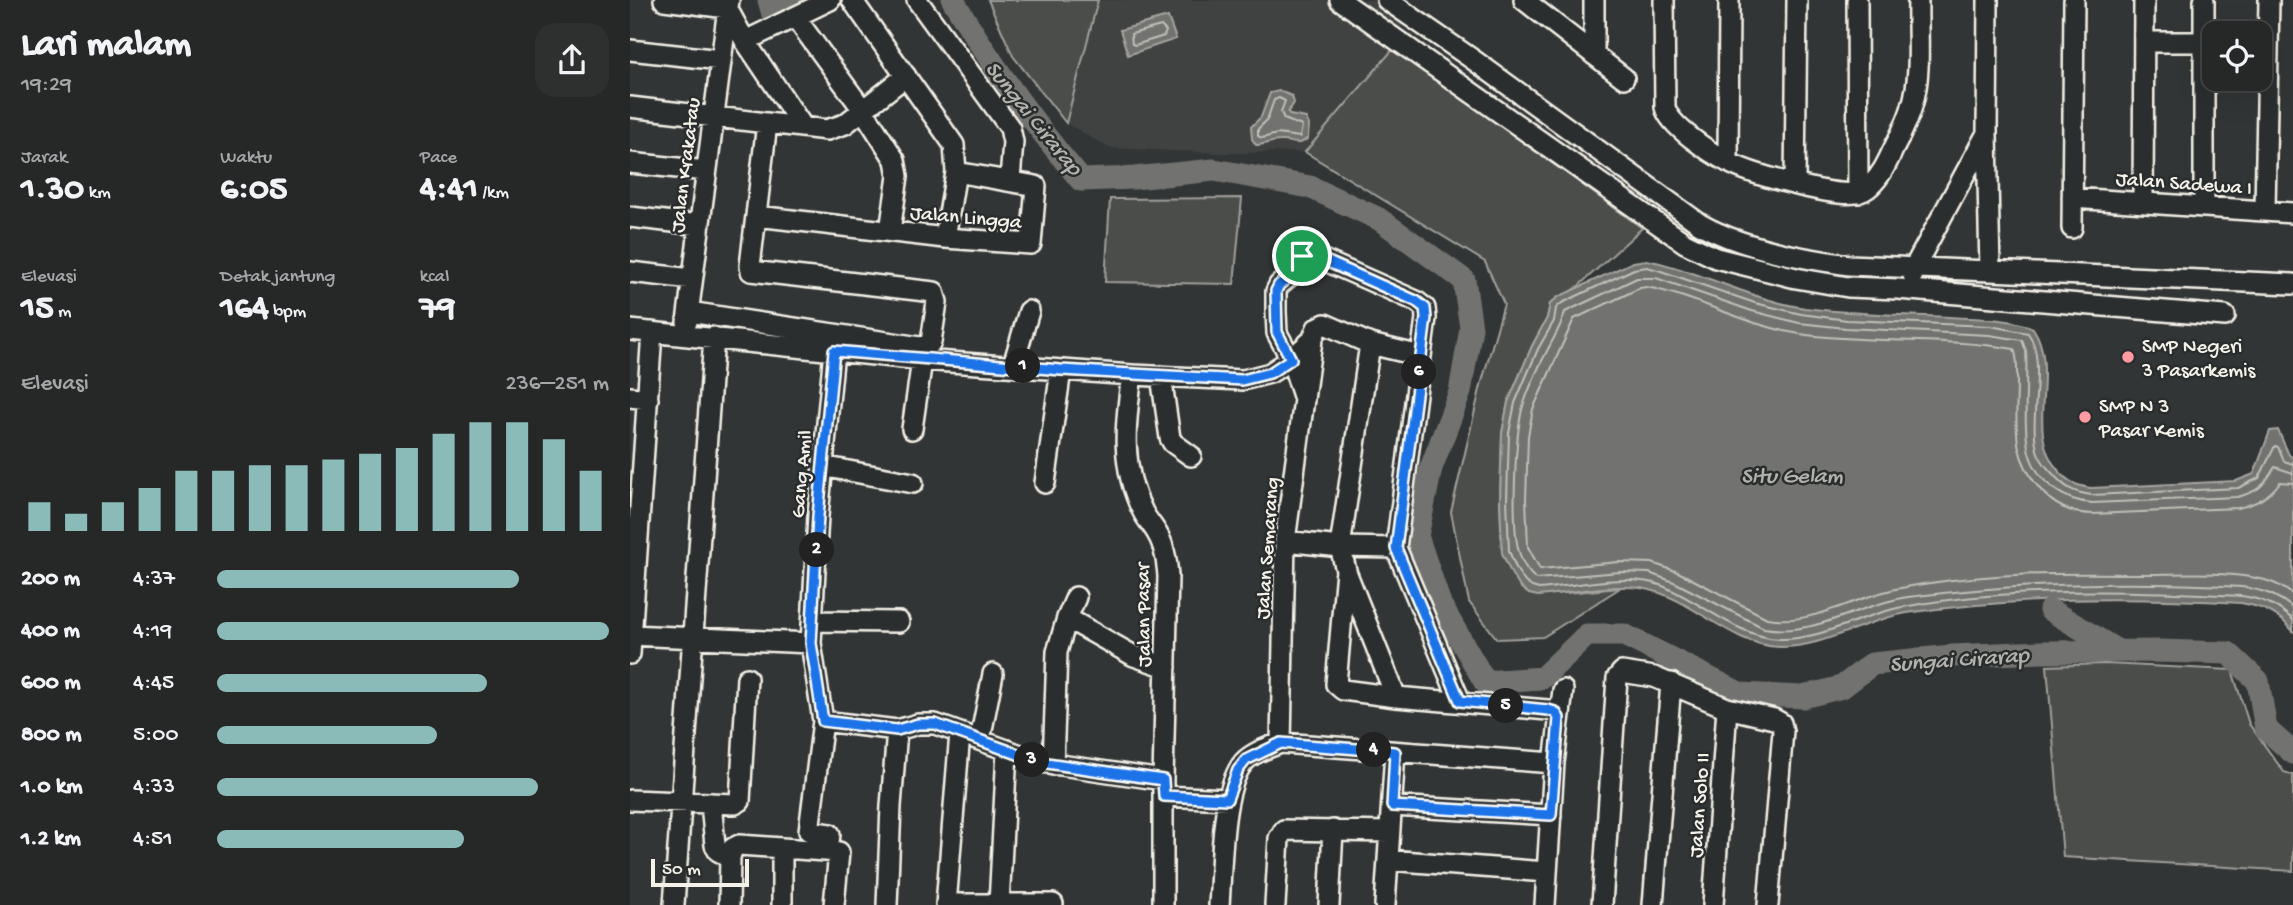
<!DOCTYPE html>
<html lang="id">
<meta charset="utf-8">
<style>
:root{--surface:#262828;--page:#2e3030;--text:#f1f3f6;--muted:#a4a6a8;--line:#424445;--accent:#8bbbb9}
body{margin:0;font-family:"Gochi Hand",sans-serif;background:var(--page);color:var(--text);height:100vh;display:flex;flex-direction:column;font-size:26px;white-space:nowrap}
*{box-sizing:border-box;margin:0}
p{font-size:23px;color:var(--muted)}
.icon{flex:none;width:38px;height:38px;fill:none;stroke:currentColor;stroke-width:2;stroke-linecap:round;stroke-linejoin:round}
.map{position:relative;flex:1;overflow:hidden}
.details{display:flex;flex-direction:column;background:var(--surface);width:630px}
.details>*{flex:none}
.tools{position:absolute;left:1572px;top:21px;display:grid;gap:14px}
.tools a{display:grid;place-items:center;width:70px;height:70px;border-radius:14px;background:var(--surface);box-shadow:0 7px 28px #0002,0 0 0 2px var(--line);font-size:35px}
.scale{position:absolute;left:21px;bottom:18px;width:98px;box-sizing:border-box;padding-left:7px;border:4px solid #f4f1e8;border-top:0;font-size:19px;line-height:24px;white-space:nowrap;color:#f4f1e8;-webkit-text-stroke:5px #2a2d2e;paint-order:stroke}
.pin{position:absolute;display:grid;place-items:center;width:60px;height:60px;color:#fff;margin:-30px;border:4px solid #fff;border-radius:50%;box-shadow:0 2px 7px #0007}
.km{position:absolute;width:35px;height:35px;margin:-18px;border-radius:50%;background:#222;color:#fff;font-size:19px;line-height:35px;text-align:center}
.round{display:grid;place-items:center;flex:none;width:74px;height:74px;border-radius:21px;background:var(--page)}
.headline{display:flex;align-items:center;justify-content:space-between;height:119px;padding:0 21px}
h1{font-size:38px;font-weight:700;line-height:52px}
.stats{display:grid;grid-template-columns:repeat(3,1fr);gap:10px;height:119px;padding:7px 21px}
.stats div{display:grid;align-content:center}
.stats b{font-size:35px;font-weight:700}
.stats small{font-size:19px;font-weight:400}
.stats p{font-size:19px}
.chart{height:196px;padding:14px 21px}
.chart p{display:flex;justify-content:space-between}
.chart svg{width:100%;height:126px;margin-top:7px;stroke:var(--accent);stroke-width:6}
ul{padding:0 21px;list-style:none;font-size:23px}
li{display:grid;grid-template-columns:112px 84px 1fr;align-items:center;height:52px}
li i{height:18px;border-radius:9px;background:var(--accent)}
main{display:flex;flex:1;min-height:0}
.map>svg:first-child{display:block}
</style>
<main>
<section class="details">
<div class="headline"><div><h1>Lari malam</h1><p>19:29</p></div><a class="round"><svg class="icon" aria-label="share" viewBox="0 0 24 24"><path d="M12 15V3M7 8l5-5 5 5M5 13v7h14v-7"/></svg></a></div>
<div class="stats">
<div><p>Jarak</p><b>1.30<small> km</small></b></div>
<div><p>Waktu</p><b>6:05</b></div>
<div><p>Pace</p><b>4:41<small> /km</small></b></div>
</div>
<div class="stats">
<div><p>Elevasi</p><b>15<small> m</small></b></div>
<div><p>Detak jantung</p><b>164<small> bpm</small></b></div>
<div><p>kcal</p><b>79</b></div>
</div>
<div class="chart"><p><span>Elevasi</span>236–251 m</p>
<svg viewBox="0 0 160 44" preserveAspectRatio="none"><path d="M5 44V34M15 44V38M25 44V34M35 44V29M45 44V23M55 44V23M65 44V21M75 44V21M85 44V19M95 44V17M105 44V15M115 44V10M125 44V6M135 44V6M145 44V12M155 44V23"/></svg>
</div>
<ul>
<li><b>200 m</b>4:37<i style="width:77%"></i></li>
<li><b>400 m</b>4:19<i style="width:100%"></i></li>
<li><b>600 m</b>4:45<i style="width:69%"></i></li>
<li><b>800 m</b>5:00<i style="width:56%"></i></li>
<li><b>1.0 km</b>4:33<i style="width:82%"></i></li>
<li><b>1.2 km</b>4:51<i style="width:63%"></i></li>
</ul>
</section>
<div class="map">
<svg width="1663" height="905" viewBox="0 0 1663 905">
<rect width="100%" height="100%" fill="#323535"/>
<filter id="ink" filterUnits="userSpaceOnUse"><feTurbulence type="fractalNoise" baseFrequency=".0143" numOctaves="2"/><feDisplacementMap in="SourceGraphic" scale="14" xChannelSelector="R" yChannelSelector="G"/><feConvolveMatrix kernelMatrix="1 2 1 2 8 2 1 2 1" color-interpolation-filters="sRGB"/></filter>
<g filter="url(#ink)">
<path fill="#404242" d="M 468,0 L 781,0 L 764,48 L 675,152 L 594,153 L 479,148 L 436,123 Z"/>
<path fill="#4b4d4c" stroke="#a09f9a" stroke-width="2" d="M 358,0 L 468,0 L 436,123 L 383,56 Z
M 764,48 L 1012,228 L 943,291 L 928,297 L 920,304 L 917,318 L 902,346 L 878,402 L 872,433 L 870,500 L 872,553 L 925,594 L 990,588 L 913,637 L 867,639 L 839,602 L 821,512 L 851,385 L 874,304 L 855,262 L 675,152 Z
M 612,198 L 604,284 L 475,282 L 480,199 Z
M 1475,664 L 1602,670 L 1619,724 L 1654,772 L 1663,775 L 1663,871 L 1433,857 L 1417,666 Z"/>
<path fill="#727370" stroke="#a6a5a0" stroke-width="2" d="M 538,17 L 546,39 L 498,55 L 490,30 Z
M 649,91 L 662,96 L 664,103 L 658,112 L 660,115 L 676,118 L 679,125 L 678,138 C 668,148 662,140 650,141 C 642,141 634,145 626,145 L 622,139 L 621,127 L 631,117 L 640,93 Z
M 1017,260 C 1071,271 1121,300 1175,308 C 1223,314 1271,315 1319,317 C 1346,319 1378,317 1403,328 C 1431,370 1393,430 1428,470 C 1438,482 1446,486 1461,488 L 1606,481 L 1624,474 L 1640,431 L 1648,430 L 1659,455 L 1663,458 L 1663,631 C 1648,613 1633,607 1611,603 C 1499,597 1388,597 1277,613 C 1234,620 1194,648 1149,647 C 1103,645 1067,604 1024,591 C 991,581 943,593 908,596 L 899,594 L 890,587 L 881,573 L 872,553 L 870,500 L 872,433 L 878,402 L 902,346 L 917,318 L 920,304 L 928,297 L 1003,262 Z"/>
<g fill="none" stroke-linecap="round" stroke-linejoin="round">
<path stroke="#c0bfb8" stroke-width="2" d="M 531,26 L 536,31 L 534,36 L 505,45 L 502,44 L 501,34 Z
M 649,98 L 655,101 L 651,112 L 654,119 L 672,126 L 670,137 L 647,134 L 632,138 L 628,136 L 628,129 L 637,120 L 644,100 Z
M 1663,464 L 1654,461 L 1648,447 L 1645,446 L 1629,478 L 1608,488 L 1462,495 C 1445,493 1435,488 1424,475 C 1418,469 1411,461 1408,453 C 1397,420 1418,360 1398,333 L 1360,326 L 1217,320 L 1171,314 L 1125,303 L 1028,270 L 1017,267 L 1004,269 L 932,303 L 926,308 L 924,321 L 908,349 L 885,403 L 879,433 L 877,499 L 879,551 L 887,570 L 895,582 L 902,587 L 909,589 C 945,586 996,573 1030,585 C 1068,599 1109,638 1150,639 C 1193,640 1232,614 1273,607 C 1384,587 1499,590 1611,596 C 1632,599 1648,605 1663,620
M 1663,473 L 1645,467 C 1633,486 1630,491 1607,497 L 1462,503 C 1434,501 1409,483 1400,456 C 1392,431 1398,379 1396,351 L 1392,340 L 1359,335 L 1216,328 L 1169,323 L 1122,311 L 1026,278 L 1007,278 L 935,312 C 931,327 924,337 917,351 C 908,368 899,388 893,406 C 885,433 881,525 889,552 C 892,562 897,572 906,579 L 990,572 L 1019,573 L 1044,582 L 1134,628 C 1185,637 1229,604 1278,597 C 1389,583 1501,581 1612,587 C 1633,590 1647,595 1663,608
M 1663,483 L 1650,482 C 1639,497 1626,504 1608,508 L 1462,514 C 1440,513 1424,506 1410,489 C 1380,454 1387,424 1387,381 C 1387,371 1388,358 1384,349 C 1314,337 1241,344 1170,334 C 1116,326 1069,297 1016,287 L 1010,288 L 944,319 L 903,409 L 898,436 L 896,499 L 898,547 L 910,569 L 989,562 L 1022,563 L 1048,572 L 1137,618 C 1182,626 1224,597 1266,589 C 1348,572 1434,573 1517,574 C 1556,574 1597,571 1635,580 C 1645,583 1655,588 1663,595"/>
<path stroke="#727370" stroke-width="23" d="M 139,0 L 143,14 L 170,0
M 323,0 C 361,64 403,123 451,180 L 504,178 L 584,170 L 680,187 L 749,219 L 834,280 L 841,328 L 830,392 L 801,468 L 787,536 L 810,604 L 855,682 L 912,678 L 957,635 L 994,635 L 1111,694 L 1173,697 L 1212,687 L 1242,664 L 1322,656 L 1412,652 L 1529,651 L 1598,653 L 1628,681 L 1636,729 L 1663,753
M 1420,610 L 1488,651"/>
<g stroke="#f4f1e8" stroke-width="24">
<path id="minor" d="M 34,0 L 97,8 L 115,41 L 173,127
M 222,0 L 324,145 L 326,172 L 315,238
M 287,0 L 380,128 L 383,142 L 380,180
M 710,0 L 1055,243 L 1086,258 L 1166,278 L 1218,287 L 1268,289 L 1595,316
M 757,0 L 845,61 L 1070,224 C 1110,247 1174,259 1219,265 L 1663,284
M 894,0 L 994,78
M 964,0 L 964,55
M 1034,0 L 1035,107 C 1039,126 1081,153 1098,162 C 1119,174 1203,197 1226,193 C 1231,192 1237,189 1240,186 C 1251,176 1257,163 1263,150 C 1270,136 1278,121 1282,106 C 1292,74 1287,34 1288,0
M 1227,0 L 1228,193
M 1358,0 L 1357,134 L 1360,270
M 1574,0 L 1574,205
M 165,17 L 233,110 L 265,160 L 268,176 L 260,231
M 115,41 L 200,0
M 1514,42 L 1574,42
M 0,50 L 91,60
M 0,107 L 197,130 L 215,124 L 276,76
M 1098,162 L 1099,0
M 0,163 L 76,171
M 1165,183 L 1167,0
M 1442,198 L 1663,213
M 1513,202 L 1514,0
M 1635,210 L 1639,0
M 127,216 L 315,238 L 401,244 L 406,186 L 326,172
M 0,217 L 69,225
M 1442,228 L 1444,0
M 0,272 L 62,279
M 1283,275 L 1285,266 L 1356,135
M 59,312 L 290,347 L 299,345 L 301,342 L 307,302 L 304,292 L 121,271 L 120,266 L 137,123
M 57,322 L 99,0
M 0,330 L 292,360 L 502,375 L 613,380 L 640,373 L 661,359 L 682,340
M 740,344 L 710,547 L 716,570 L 706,684 L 713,690 L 766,697 L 918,710 L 925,712 L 929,718
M 204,351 L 188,516 L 181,643 L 193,721 L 267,730 L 288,724 L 305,724 L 410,762 L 533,780
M 383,365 L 399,311
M 502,375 C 495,424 490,466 513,512 C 517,520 524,527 528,535 C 535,547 537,563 538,576 L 533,780 L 533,905
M 531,376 L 540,438 L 543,443 L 561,456
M 673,396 L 661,359 L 647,333 L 646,311 L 646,291 L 649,285 L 661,275 L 674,254 L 680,254 L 786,301 L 795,308 L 796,318 L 766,548 L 830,701
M 0,397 L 18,399
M 282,429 L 292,360
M 192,466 L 283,483
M 415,483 L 431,370
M 655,541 L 710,547 L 766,548
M 717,574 L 766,697
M 437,618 L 504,656 L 536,667
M 183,621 L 269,622
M 0,635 L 181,643
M 0,654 L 22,332
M 193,721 L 179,831 L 200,834 L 198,851
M 350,740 L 363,674
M 651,743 L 655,541 L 682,340 L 687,328 L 695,324 L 740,344 L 791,356
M 423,765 L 427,652 L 437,618 L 446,597
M 534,796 L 597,799
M 0,800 L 105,804 L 110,801 L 117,678
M 81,803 L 85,845 L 88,851 L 100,857 L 99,905
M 762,806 L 921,815
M 152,848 L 152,905
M 100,857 L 103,848 L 109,845 L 209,852 L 204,905
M 758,860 L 917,872
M 316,904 L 423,904
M 44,905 L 84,337
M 257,905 L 261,806 L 267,730
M 316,905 L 330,733
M 369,905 L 377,751
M 589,905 C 592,870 590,782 617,759 C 627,751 639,747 651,743 L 924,763
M 645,905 L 649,838 L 654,830 L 759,832
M 699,905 L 703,830
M 755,905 L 765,752
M 915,905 L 924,763 L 933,690
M 972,905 L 987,678 L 992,672 L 1024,677 L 1097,708 L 1144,719 L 1151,723 L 1153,731 L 1138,905
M 1023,905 L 1041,683
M 1083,905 L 1097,708"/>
</g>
<use href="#minor" stroke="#2a2d2e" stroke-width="19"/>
</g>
</g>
<g fill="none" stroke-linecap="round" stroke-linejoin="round" filter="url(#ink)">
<g stroke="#fff" stroke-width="14">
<path id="route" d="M 674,254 L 680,254 L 786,301 L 795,308 L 796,318 L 766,548 L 830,701 L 918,710 L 925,712 L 929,718 L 921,815 L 762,806 L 765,752 L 651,743 L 616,760 L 608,770 L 597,799 L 534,796 L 533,780 L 410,762 L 305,724 L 288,724 L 267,730 L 193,721 L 181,643 L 188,516 L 204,351 L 431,370 L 612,380 L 640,373 L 661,359 L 647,332 L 646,291 L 649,285 L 662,275 Z"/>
</g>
<use href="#route" stroke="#1a73e8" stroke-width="9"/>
</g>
<g fill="#ff9aa2" stroke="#2a2d2e" stroke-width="2.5">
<circle cx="1498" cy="357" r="7"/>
<circle cx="1455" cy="417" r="7"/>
</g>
<g text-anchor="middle" stroke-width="5" stroke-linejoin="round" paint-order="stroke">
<g font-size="21" fill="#f4f1e8" stroke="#2a2d2e">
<text transform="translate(54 165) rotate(-83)" y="7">Jalan Krakatau</text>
<text transform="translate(1554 182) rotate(4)" y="7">Jalan Sadewa I</text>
<text transform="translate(336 216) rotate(5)" y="7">Jalan Lingga</text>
<text transform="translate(170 474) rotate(-85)" y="7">Gang Amil</text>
<text transform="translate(636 548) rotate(-86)" y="7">Jalan Semarang</text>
<text transform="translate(512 615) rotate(-91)" y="7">Jalan Pasar</text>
<text transform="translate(1068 805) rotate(-86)" y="7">Jalan Solo II</text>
</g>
<g font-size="21" fill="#f4f1e8" stroke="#2a2d2e" text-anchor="start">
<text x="1512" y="352">SMP Negeri<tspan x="1512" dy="24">3 Pasarkemis</tspan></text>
<text x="1469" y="412">SMP N 3<tspan x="1469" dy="24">Pasar Kemis</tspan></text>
</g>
<g font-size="23" font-style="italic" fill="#b3b2ac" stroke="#2a2d2e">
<text transform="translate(405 117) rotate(51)" y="8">Sungai Cirarap</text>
<text x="1162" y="482">Situ Gelam</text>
<text transform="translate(1329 658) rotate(-4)" y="8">Sungai Cirarap</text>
</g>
</g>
</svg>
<div class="tools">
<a><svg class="icon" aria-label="locate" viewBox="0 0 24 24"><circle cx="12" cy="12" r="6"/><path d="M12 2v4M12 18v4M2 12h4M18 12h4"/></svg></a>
</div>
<div class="scale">50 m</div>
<div class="pin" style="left:672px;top:256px;background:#1e9e55"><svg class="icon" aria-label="arrive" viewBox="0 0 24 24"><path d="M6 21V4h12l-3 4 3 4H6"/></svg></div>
<b class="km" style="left:393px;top:366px">1</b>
<b class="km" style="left:187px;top:550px">2</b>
<b class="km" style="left:402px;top:760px">3</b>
<b class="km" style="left:744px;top:750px">4</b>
<b class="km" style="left:876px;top:706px">5</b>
<b class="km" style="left:789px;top:372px">6</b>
</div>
</main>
